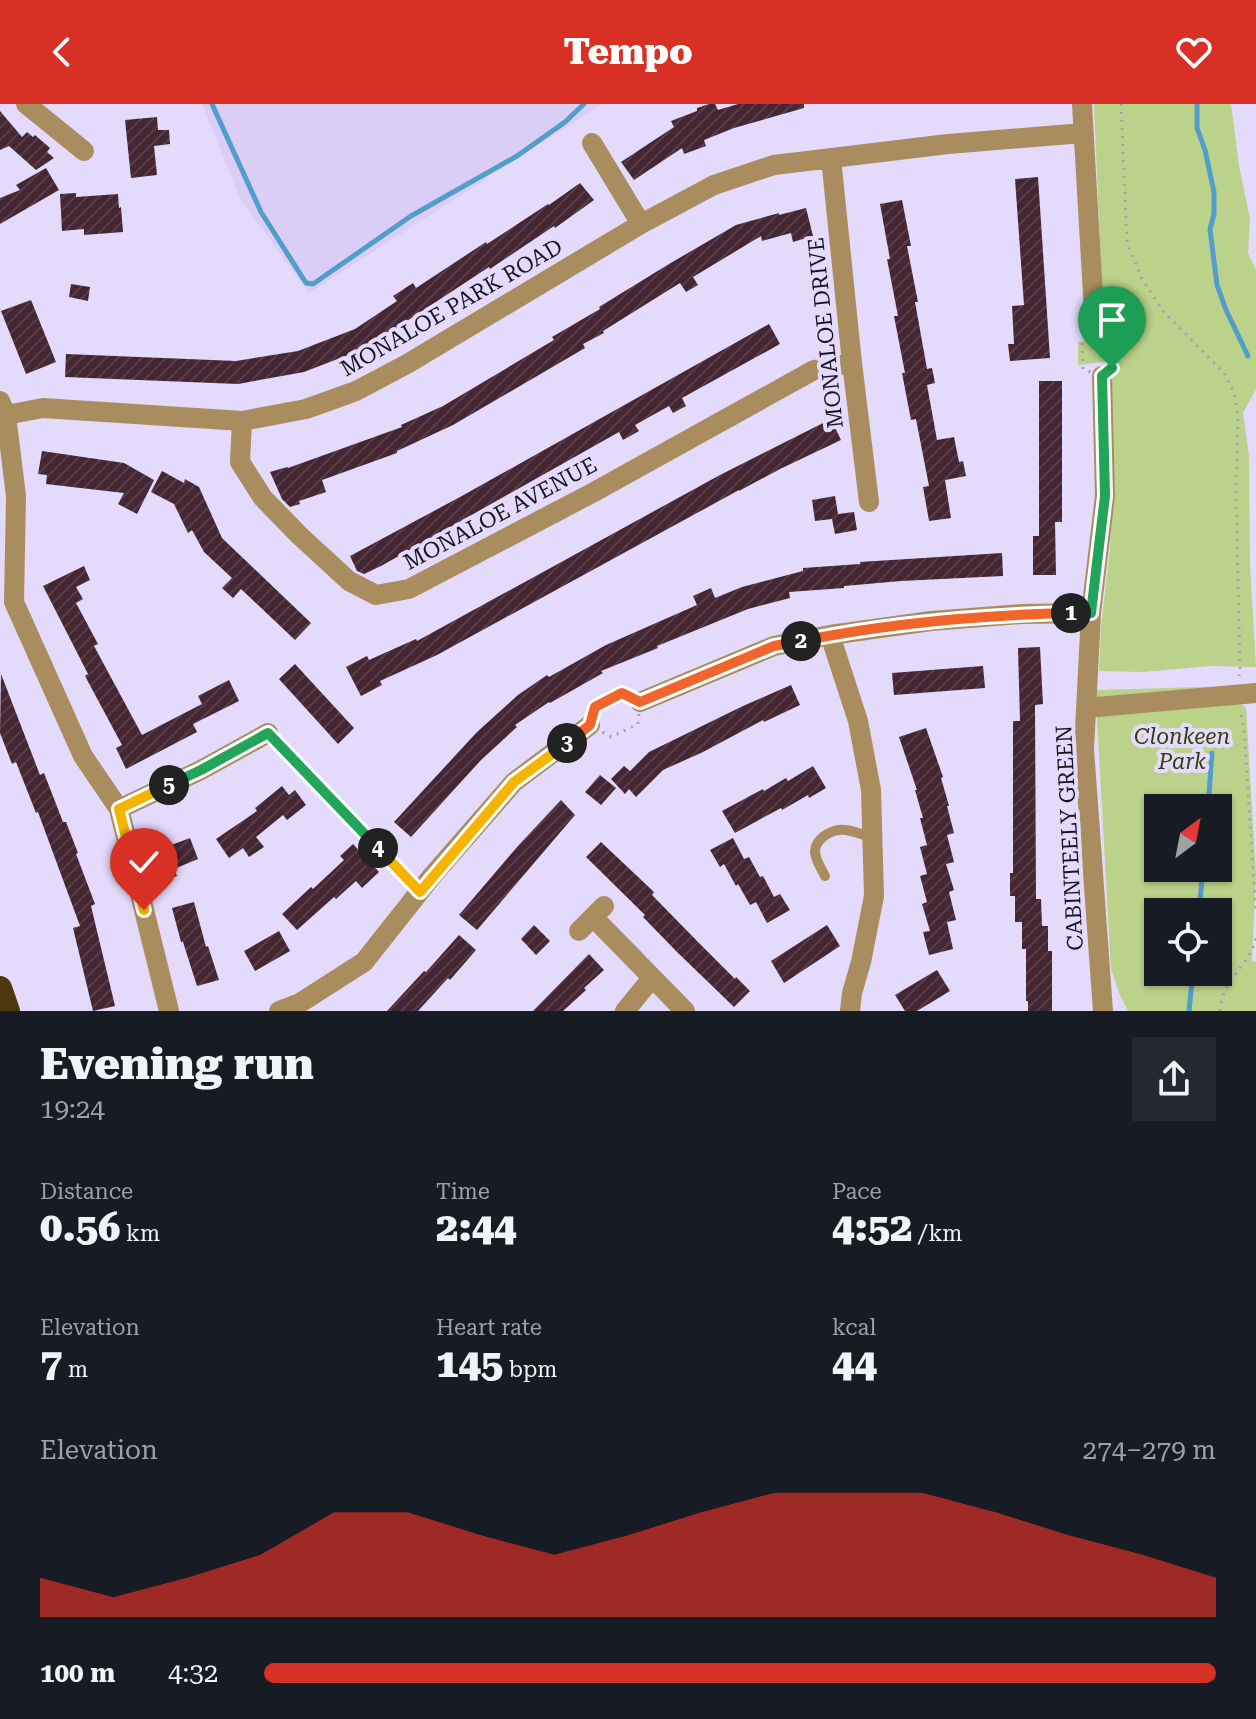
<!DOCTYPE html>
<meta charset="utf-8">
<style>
:root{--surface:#171b24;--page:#242831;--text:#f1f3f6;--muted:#9ea1a6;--accent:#d93025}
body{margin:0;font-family:"Roboto Serif",serif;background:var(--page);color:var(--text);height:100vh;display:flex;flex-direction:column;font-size:30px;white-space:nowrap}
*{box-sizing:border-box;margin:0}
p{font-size:26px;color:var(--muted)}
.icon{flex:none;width:44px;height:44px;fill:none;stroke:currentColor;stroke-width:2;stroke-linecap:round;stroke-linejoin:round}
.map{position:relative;height:907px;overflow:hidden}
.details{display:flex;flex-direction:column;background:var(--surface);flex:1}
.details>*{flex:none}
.needle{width:52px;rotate:32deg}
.fabs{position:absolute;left:1144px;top:690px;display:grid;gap:16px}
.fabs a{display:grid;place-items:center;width:88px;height:88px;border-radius:0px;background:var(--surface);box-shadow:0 2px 6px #0004;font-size:40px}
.pin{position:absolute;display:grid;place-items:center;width:68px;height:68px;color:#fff;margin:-82px -34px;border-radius:50% 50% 50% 0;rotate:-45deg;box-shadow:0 0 8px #0007}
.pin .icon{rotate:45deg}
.km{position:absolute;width:40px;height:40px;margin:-20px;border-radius:50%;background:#222;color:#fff;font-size:22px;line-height:40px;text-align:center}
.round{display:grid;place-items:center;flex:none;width:84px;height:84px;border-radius:0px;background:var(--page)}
.head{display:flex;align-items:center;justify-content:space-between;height:136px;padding:0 40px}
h1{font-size:44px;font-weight:800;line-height:60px}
.stats{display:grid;grid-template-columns:repeat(3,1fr);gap:12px;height:136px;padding:8px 40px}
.stats div{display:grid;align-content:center}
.stats b{font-size:40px;font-weight:800}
.stats small{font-size:22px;font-weight:400}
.stats p{font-size:22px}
.chart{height:224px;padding:16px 40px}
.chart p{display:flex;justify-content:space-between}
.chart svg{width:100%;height:144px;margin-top:8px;fill:var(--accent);opacity:.7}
ul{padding:0 40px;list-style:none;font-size:26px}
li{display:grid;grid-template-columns:128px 96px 1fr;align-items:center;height:60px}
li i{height:20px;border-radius:10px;background:var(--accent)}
header{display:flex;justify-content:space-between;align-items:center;height:104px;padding:0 40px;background:var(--accent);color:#fff;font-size:36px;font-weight:800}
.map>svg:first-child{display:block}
</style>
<header><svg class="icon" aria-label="back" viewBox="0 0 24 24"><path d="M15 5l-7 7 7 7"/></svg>Tempo<svg class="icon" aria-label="heart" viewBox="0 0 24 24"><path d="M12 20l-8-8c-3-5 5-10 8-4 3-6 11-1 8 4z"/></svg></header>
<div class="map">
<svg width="1256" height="907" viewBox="0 0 1256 907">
<defs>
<pattern id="grass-tufts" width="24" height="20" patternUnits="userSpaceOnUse" patternTransform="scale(2)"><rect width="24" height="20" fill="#bad28a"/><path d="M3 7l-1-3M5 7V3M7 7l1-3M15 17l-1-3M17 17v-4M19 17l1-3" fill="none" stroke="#9fb377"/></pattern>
<pattern id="building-hatch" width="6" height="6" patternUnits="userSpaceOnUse" patternTransform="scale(2)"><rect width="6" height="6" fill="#442732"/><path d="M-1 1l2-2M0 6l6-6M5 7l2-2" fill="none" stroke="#563d47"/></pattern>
</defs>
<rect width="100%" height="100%" fill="#e4dafb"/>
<path fill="#dbcef6" d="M 202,0 L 602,0 L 309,189 L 240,95 Z"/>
<path fill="url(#grass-tufts)" d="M 1104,233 L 1109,257 L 1078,261 L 1078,238 Z"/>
<path fill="#bad28a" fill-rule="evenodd" d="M 1094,0 L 1231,0 L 1239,62 L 1250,115 L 1248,149 L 1256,166 L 1256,285 L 1243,309 L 1249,352 L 1250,461 L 1256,563 L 1211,562 L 1143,568 L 1099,567 L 1101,523 L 1110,444 L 1113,347 L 1110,262 L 1104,233 Z
M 1200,583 L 1225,585 L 1246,604 L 1256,771 L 1252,857 L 1256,858 L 1256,907 L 1128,907 L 1119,889 L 1111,865 L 1096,598 L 1097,586 ZM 1158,704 L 1218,704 L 1218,764 L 1158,764 ZM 1158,808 L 1218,808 L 1218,868 L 1158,868 Z"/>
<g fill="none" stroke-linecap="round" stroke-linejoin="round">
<path stroke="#529eca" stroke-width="5" d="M 212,0 L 261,108 L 306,179 L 313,180 L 411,112 L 517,52 L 565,18 L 584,0
M 1197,0 L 1197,24 L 1205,46 L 1214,88 L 1214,110 L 1210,125 L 1217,181 L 1226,206 L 1248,252
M 1208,704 L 1212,649
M 1199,808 L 1203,764
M 1189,907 L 1193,868"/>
</g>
<path fill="url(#building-hatch)" d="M 709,0 L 715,0 L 718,6 L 738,0 L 804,0 L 804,4 L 734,24 L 704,36 L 706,42 L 684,50 L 682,44 L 634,76 L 621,58 L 674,23 L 671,17 L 697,7 L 697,4 Z
M 0,7 L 22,33 L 27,28 L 33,33 L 35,31 L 50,44 L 47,48 L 54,54 L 36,66 L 9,42 L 0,46 Z
M 157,13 L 158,26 L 169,26 L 170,40 L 154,42 L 157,71 L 131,74 L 125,16 Z
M 46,64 L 59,86 L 0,120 L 0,94 L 20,86 L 16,81 Z
M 1038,73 L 1050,254 L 1010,257 L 1008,240 L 1014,240 L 1012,202 L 1024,201 L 1015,75 Z
M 580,79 L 594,96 L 555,124 L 554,122 L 490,165 L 489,163 L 366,244 L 304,268 L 238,280 L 65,273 L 66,250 L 236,257 L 298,247 L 355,225 L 397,197 L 393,192 L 413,179 L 416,184 L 486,138 L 487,140 L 548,100 L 549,101 Z
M 76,89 L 76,93 L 118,90 L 119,104 L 121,103 L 123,128 L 84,131 L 84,125 L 62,127 L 60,90 Z
M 902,96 L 911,142 L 907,142 L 918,198 L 915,198 L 927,265 L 932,264 L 935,279 L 927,281 L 937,336 L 954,333 L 959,358 L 963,357 L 966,372 L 945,376 L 951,414 L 929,417 L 923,383 L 929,382 L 916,315 L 911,316 L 902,269 L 905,269 L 894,212 L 898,212 L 887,155 L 890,155 L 880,100 Z
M 806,104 L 813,132 L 793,138 L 791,129 L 762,137 L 761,132 L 693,173 L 698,181 L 686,188 L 680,179 L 603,227 L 604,229 L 583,240 L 585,244 L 453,321 L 397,347 L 397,349 L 322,376 L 326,388 L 299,397 L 300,400 L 290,403 L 282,395 L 270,368 L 287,363 L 288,364 L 402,323 L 401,321 L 443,302 L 554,236 L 552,233 L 600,205 L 599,203 L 669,160 L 736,121 L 779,109 L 779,111 Z
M 71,180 L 90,183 L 88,197 L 69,193 Z
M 31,196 L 56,258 L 26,270 L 1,207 Z
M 769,220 L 780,240 L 682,294 L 686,302 L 673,309 L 669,302 L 635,321 L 639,327 L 623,336 L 619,328 L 381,462 L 364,470 L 357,467 L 350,452 L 460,393 Z
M 1039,277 L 1062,277 L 1062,418 L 1055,418 L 1056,471 L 1033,471 L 1033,432 L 1039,432 Z
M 831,315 L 841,336 L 780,365 L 739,387 L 739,386 L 437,551 L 380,577 L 382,581 L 361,592 L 346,563 L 367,552 L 369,556 L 416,535 L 417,537 L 720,371 Z
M 42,347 L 124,359 L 154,376 L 137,410 L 118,400 L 124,389 L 46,380 L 47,371 L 38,370 Z
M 162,367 L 184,379 L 185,375 L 199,383 L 222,434 L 311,519 L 295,536 L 241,485 L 233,494 L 222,484 L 232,474 L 204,448 L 192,426 L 188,429 L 174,400 L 151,388 Z
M 835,392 L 838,410 L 854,408 L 857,426 L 835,430 L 832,415 L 815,417 L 812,396 Z
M 1002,449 L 1003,472 L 901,477 L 844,482 L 844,484 L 789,488 L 790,494 L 748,505 L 657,542 L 658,544 L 601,567 L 603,569 L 550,599 L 549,598 L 515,621 L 517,623 L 481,656 L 411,733 L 394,718 L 477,628 L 518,591 L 547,571 L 549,573 L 606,541 L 697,501 L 693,492 L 711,484 L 715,494 L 742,483 L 803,467 L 803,464 L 860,460 L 860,458 Z
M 84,462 L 90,476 L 76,483 L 83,495 L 76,499 L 98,540 L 94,542 L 142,631 L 202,600 L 198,592 L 229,576 L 239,597 L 193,620 L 197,628 L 126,665 L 116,644 L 122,641 L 85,572 L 88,570 L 43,482 Z
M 1040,543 L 1043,600 L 1035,601 L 1036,795 L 1041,795 L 1042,822 L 1048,822 L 1048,847 L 1052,847 L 1052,907 L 1028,907 L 1028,897 L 1026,897 L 1026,845 L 1022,845 L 1022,818 L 1015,818 L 1015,792 L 1010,792 L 1010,769 L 1013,769 L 1013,617 L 1020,617 L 1018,544 Z
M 295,560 L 354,624 L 338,640 L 279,575 Z
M 983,562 L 985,584 L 894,591 L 892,569 Z
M 1,570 L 40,671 L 44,669 L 63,718 L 66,718 L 78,749 L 76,750 L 95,800 L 91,802 L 115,902 L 93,907 L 73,824 L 80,822 L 38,708 L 36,709 L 16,658 L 12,660 L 0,629 Z
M 791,581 L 800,601 L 764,618 L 763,616 L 703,648 L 663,666 L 636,693 L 629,685 L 625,690 L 611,675 L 624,662 L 630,667 L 649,648 L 743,602 Z
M 926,624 L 943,673 L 941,674 L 949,702 L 947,702 L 954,729 L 947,731 L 954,758 L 946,760 L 954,786 L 949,788 L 956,816 L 947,818 L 953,845 L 929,851 L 923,828 L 930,827 L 922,800 L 927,798 L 920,772 L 927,770 L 920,743 L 927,741 L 920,714 L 923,714 L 915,686 L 917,686 L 899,633 Z
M 813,662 L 826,684 L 809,694 L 808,691 L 782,706 L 781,704 L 735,729 L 722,707 L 763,685 L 764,687 L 786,674 L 788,677 Z
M 600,671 L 616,684 L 601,701 L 585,688 Z
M 282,682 L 289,691 L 295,686 L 306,701 L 287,716 L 283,711 L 256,733 L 264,743 L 249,753 L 243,744 L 229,754 L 216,735 L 257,707 L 255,704 Z
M 561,696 L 575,711 L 477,826 L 459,811 L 517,743 Z
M 190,734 L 198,755 L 174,765 L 177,772 L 154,781 L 146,760 L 153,757 L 150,749 Z
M 733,734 L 744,755 L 749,753 L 760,773 L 763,772 L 774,793 L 780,790 L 790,806 L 767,819 L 756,798 L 750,801 L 738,780 L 736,782 L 724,760 L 720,763 L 710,746 Z
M 601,738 L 654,788 L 652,791 L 697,837 L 735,875 L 736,873 L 750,887 L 734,903 L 677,848 L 643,813 L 645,811 L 586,753 Z
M 353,740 L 379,768 L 362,784 L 356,777 L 336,795 L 334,793 L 297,826 L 282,810 L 311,783 L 313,785 L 344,756 L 340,752 Z
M 194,798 L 206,843 L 208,842 L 219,876 L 197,882 L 183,838 L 181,838 L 172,804 Z
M 534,821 L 550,837 L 536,851 L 521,835 Z
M 827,821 L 840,842 L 784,879 L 771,857 Z
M 279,827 L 290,847 L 255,867 L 244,847 Z
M 459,831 L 476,846 L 450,876 L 448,874 L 418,907 L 387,907 L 424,867 L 426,868 Z
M 589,850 L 604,866 L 584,884 L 586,886 L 563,907 L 533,907 Z
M 937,866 L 950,887 L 917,907 L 905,907 L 895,891 Z"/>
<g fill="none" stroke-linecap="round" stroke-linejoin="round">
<path stroke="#a69eb8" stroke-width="3" stroke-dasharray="2 6" stroke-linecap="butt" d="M 1121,0 L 1127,139 L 1142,175 L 1163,207 L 1224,269 L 1234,288 L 1238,312 L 1236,386 L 1240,568 L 1239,572
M 1095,226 L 1111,236 L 1112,264 L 1102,272 L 1083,265 L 1082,235 Z
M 622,589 L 640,598 L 638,620 L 611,633 L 590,621 L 595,603 Z
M 1241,611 L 1244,625 L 1256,810
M 281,643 L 406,774
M 1220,907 C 1222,873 1252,861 1256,832"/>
<path stroke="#a98d5e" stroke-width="10" d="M 825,772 C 821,764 815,756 815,747 C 816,733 834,724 846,726 C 854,727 863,731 872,733"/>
<path stroke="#a98d5e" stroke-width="20" d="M 26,0 L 84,47
M 1082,0 L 1095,226
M 592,39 L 641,120
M 831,54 L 852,259 L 869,398
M 1102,272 L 1105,392 L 1091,509 L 1084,645 L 1103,907
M 0,297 L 6,311 L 16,392 L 14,498 L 83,652 L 119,705 L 169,907
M 6,311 L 43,304 L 242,317 L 306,305 L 356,287 L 407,260 L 641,120 L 714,81 L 774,61 L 948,40 L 1083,29
M 242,317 L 240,358 L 263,394 L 299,431 L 349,477 L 376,491 L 409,485 L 594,388 L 814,266 L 852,259
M 830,531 L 858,617 L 871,686 L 874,792 L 861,858 L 852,889 L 850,907
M 640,598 L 774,542 L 830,531 L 931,517 L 1022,510 L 1091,509
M 1086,604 L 1256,589
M 119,705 L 201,666 L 268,629
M 593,813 L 685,907
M 579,827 L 604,802
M 279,907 L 300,899 L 364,858 L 432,772 L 514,678 L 590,621
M 625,907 L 652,874"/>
<path stroke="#4d380e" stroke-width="24" d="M 0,884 L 8,907"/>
</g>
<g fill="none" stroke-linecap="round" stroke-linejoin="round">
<g stroke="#fff" stroke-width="16">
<path id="split-1" d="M 1071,509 L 1091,509 L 1105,392 L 1102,272 L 1112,264"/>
</g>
<g stroke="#fff" stroke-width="16">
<path id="split-2" d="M 801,537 C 890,519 980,511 1071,509"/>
</g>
<g stroke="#fff" stroke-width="16">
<path id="split-3" d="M 567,639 L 590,621 L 595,603 L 622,589 L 640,598 L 774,542 L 801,537"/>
</g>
<g stroke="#fff" stroke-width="16">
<path id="split-4" d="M 378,744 L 420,788 L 514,678 L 567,639"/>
</g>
<g stroke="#fff" stroke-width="16">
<path id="split-5" d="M 169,681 L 201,666 L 268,629 L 378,744"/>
</g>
<g stroke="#fff" stroke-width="16">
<path id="split-6" d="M 144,806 L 119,705 L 169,681"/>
</g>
<use href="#split-1" stroke="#22a559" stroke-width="10"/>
<use href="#split-2" stroke="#f0652b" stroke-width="10"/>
<use href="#split-3" stroke="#f0652b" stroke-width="10"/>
<use href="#split-4" stroke="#f5b400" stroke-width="10"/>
<use href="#split-5" stroke="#22a559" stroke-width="10"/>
<use href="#split-6" stroke="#f5b400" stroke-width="10"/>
</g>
<g text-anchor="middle" stroke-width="8" stroke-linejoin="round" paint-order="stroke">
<g font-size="22" fill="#17141f" stroke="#e4dafb">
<text transform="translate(451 203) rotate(-30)" y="8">MONALOE PARK ROAD</text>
<text transform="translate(825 229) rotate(-96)" y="8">MONALOE DRIVE</text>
<text transform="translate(500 409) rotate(-28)" y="8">MONALOE AVENUE</text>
<text transform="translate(1069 734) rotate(-93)" y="8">CABINTEELY GREEN</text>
</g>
<g font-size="22" font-style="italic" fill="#313f09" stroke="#e4dafb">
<text x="1182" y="640">Clonkeen<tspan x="1182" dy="25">Park</tspan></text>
</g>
</g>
</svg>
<div class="fabs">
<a><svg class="needle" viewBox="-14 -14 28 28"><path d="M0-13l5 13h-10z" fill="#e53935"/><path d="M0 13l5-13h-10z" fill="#9ea1a6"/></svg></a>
<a><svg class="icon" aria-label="locate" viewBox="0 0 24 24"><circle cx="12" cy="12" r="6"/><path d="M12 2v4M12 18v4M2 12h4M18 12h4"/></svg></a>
</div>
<div class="pin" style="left:1112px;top:264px;background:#1e9e55"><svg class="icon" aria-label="arrive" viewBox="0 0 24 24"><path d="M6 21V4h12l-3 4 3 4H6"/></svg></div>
<div class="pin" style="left:144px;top:806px;background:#d93025"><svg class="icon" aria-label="check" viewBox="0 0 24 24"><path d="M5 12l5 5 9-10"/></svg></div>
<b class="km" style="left:1071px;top:509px">1</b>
<b class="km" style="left:801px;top:537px">2</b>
<b class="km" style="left:567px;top:639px">3</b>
<b class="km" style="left:378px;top:744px">4</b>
<b class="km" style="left:169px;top:681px">5</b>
</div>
<section class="details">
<div class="head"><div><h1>Evening run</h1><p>19:24</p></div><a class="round"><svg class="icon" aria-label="share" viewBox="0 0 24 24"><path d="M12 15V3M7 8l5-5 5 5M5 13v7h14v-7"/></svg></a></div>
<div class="stats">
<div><p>Distance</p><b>0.56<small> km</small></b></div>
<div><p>Time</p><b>2:44</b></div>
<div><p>Pace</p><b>4:52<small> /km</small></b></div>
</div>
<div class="stats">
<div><p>Elevation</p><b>7<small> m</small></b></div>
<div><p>Heart rate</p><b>145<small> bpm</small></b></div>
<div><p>kcal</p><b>44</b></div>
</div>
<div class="chart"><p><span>Elevation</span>274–279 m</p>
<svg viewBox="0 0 160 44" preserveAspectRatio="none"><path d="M0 44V32L10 38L20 32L30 25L40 12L50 12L60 19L70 25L80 19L90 12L100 6L110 6L120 6L130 12L140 19L150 25L160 32V44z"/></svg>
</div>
<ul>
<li><b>100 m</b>4:32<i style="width:100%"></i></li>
</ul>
</section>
